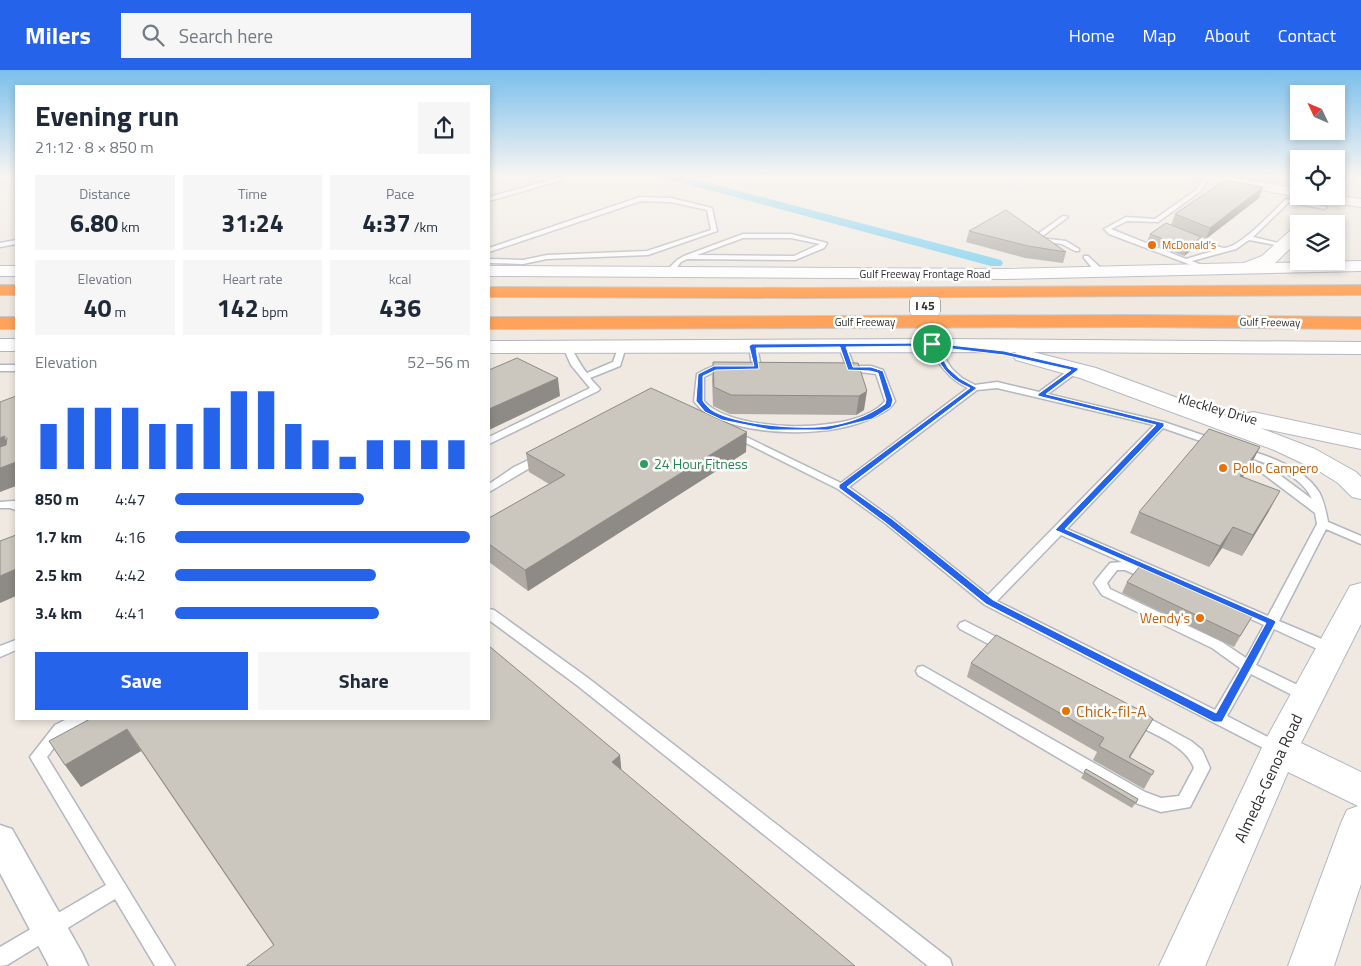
<!DOCTYPE html>
<meta charset="utf-8">
<style>
:root{--surface:#fff;--page:#f6f6f7;--text:#1f2937;--muted:#747a83;--accent:#2563eb}
body{margin:0;font-family:"Titillium Web",sans-serif;background:var(--page);color:var(--text);height:100vh;display:flex;flex-direction:column;font-size:19px;white-space:nowrap}
*{box-sizing:border-box;margin:0}
p{font-size:16px;color:var(--muted)}
.icon{flex:none;width:28px;height:28px;fill:none;stroke:currentColor;stroke-width:2;stroke-linecap:round;stroke-linejoin:round}
.map{position:relative;flex:1;overflow:hidden}
.panel{position:absolute;left:15px;top:15px;width:475px;height:635px;display:flex;flex-direction:column;background:var(--surface);border-radius:0px;box-shadow:0 2px 8px #0003}
.panel>*{flex:none}
.needle{width:32px;rotate:314deg}
.tools{position:absolute;left:1290px;top:15px;display:grid;gap:10px}
.tools a{display:grid;place-items:center;width:55px;height:55px;border-radius:0px;background:var(--surface);box-shadow:0 2px 8px #0003;font-size:25px}
.pin{position:absolute;display:grid;place-items:center;width:42px;height:42px;color:#fff;margin:-21px;border:2px solid #fff;border-radius:50%;box-shadow:0 1px 5px #0007}
.round{display:grid;place-items:center;flex:none;width:52px;height:52px;border-radius:0px;background:var(--page)}
.overview{display:flex;align-items:center;justify-content:space-between;height:85px;padding:0 20px}
h1{font-size:28px;font-weight:700;line-height:38px}
.metrics{display:grid;grid-template-columns:repeat(3,1fr);gap:8px;height:85px;padding:5px 20px}
.metrics div{display:grid;align-content:center;border-radius:0px;background:var(--page);text-align:center}
.metrics b{font-size:25px;font-weight:700}
.metrics small{font-size:14px;font-weight:400}
.metrics p{font-size:14px}
.chart{height:140px;padding:10px 20px}
.chart p{display:flex;justify-content:space-between}
.chart svg{width:100%;height:90px;margin-top:5px;stroke:var(--accent);stroke-width:6}
.button{display:flex;gap:10px;margin-top:auto;padding:10px 20px}
.button a{flex:1;height:58px;border-radius:0px;background:var(--accent);color:#fff;font-size:20px;font-weight:700;line-height:58px;text-align:center}
.button a+a{background:var(--page);color:var(--text)}
ul{padding:0 20px;list-style:none;font-size:16px}
li{display:grid;grid-template-columns:80px 60px 1fr;align-items:center;height:38px}
li i{height:12px;border-radius:6px;background:var(--accent)}
header{display:flex;align-items:center;gap:30px;box-sizing:border-box;height:70px;padding:0 25px;background:var(--accent);color:#fff}
header strong{font-size:24px}
nav{display:flex;gap:28px;margin-inline-start:auto;font-size:18px}
.search{width:350px;height:45px;background:var(--page);display:flex;align-items:center;gap:12px;box-sizing:border-box;padding:0 18px;border-radius:0px;color:var(--muted);font-size:19px}
.map>svg:first-child{display:block}
</style>
<header>
<strong>Milers</strong>
<div class="search"><svg class="icon" aria-label="search" viewBox="0 0 24 24"><circle cx="10" cy="10" r="6"/><path d="M15 15l6 6"/></svg>Search here</div>
<nav><a>Home</a><a>Map</a><a>About</a><a>Contact</a></nav>
</header>
<div class="map">
<svg width="1361" height="896" viewBox="0 0 1361 896">
<rect width="100%" height="100%" fill="#efe9e1"/>
<g fill="none" stroke-linecap="round" stroke-linejoin="round">
<path fill="#75cff0" fill-rule="evenodd" d="M 659,105 L 678,105 L 1001,190 L 1003,193 L 1001,196 L 991,196 L 661,107 Z"/>
<g stroke="#b4b7c1" stroke-width="3">
<path id="lane" d="M 1205,105 L 1210,106 L 1201,121 L 1158,152 L 1127,151 L 1111,159 L 1186,189 L 1216,180 L 1183,166 L 1183,164 L 1187,164 C 1197,167 1215,177 1224,178 C 1240,178 1274,140 1286,129 L 1327,137 L 1324,139 L 1289,132 L 1253,167 L 1286,175 L 1286,177 L 1249,170 L 1236,179 L 1192,191 L 1209,198 L 1211,199 L 1207,201 L 1109,164 L 1104,159 L 1126,147 L 1155,149 L 1197,119 Z
M 1351,105 L 1357,105 L 1336,124 L 1336,119 Z
M 560,107 L 562,110 L 489,131 L 489,127 Z
M 640,127 L 671,128 L 712,138 L 717,161 L 648,185 L 547,189 L 523,194 L 489,193 L 489,189 L 523,190 L 547,185 L 647,181 L 711,160 L 707,140 L 671,132 L 641,131 L 489,182 L 489,178 Z
M 1063,146 L 1068,147 L 1040,168 L 1066,171 L 1079,179 L 1079,181 L 1075,181 L 1062,174 L 1032,170 L 1032,168 Z
M 791,164 L 827,173 L 824,178 L 795,190 L 687,189 L 681,192 L 671,205 L 664,203 L 677,190 L 684,186 L 743,164 ZM 743,168 L 791,168 L 820,174 L 794,186 L 697,185 Z
M 16,170 L 16,174 L 0,177 L 0,173 Z
M 1084,186 L 1088,186 L 1104,201 L 1104,205 L 1098,205 L 1084,188 Z
M 753,273 L 757,276 L 761,298 C 758,302 748,302 745,298 L 752,295 L 749,276 Z
M 839,273 L 842,273 L 846,275 L 854,296 L 871,296 L 883,300 L 895,331 C 891,339 882,343 874,347 C 832,368 757,366 715,348 C 706,345 700,339 694,331 L 697,304 C 707,299 721,290 732,298 L 731,300 L 717,301 L 704,307 L 704,331 C 730,363 859,366 885,331 L 876,304 L 843,300 L 842,298 L 846,295 L 838,275 Z
M 929,273 L 935,273 L 952,299 L 962,308 L 975,315 L 997,312 L 1039,322 L 1073,297 L 1079,297 L 1079,301 L 1048,324 L 1164,352 L 1220,371 L 1221,373 L 1220,375 L 1212,375 L 1163,358 L 1067,459 L 1268,546 L 1317,454 L 1315,443 L 1250,394 L 1255,391 L 1269,397 L 1312,429 C 1301,403 1262,392 1237,383 L 1236,381 L 1241,378 C 1267,385 1304,398 1319,422 C 1324,431 1326,442 1328,452 L 1361,466 L 1361,474 L 1326,459 L 1279,551 L 1336,575 L 1338,579 L 1336,583 L 1331,584 L 1326,583 L 1274,559 L 1256,595 L 1310,621 L 1312,625 L 1310,629 L 1305,631 L 1300,629 L 1251,604 L 1227,646 L 1283,675 L 1286,679 L 1283,683 L 1278,685 L 1273,683 L 985,535 L 885,453 L 838,419 L 728,364 L 733,361 L 736,362 L 841,413 L 968,318 C 948,309 938,293 928,275 ZM 997,318 L 1154,355 L 988,525 L 893,449 L 849,417 L 977,320 ZM 1061,465 L 1122,492 L 1110,493 L 1096,510 L 1094,513 L 1102,525 L 1212,578 L 1240,598 L 1215,640 L 997,531 ZM 1117,500 L 1125,500 L 1148,510 L 1154,506 L 1264,555 L 1246,588 L 1222,572 L 1110,519 L 1107,513 Z
M 567,274 C 573,278 580,296 587,303 L 613,292 L 619,275 L 625,275 L 626,277 L 620,296 L 590,308 L 600,319 L 598,321 L 489,374 L 489,367 L 590,318 L 571,295 L 563,277 Z
M 0,295 L 16,295 L 16,301 L 0,301 Z
M 541,384 L 545,385 L 546,387 L 545,389 L 489,422 L 489,414 L 514,397 Z
M 13,431 L 16,431 L 16,440 L 10,438 L 0,438 L 0,432 Z
M 489,539 L 494,540 L 588,608 L 950,889 L 952,896 L 928,896 L 578,616 L 489,550 Z
M 965,551 L 1008,573 L 1010,576 L 1008,579 L 1003,581 L 998,579 L 960,559 L 958,556 L 960,553 Z
M 16,570 L 16,580 L 0,587 L 0,576 Z
M 923,596 L 1145,722 L 1161,728 L 1179,726 L 1194,698 C 1185,674 1152,664 1131,652 L 1129,648 L 1131,644 L 1136,642 L 1141,644 L 1191,671 L 1202,680 L 1210,698 L 1190,737 L 1161,742 L 1133,732 L 918,605 L 916,601 L 918,597 Z
M 67,649 L 87,649 L 85,653 L 65,663 L 47,687 L 175,896 L 155,896 L 115,829 L 7,895 L 0,896 L 0,877 L 106,815 L 30,687 L 55,655 Z"/>
</g>
<g stroke="#b4b7c1" stroke-width="3">
<path id="street" d="M 0,755 L 12,759 L 82,883 L 88,896 L 49,896 L 0,803 Z"/>
</g>
<g stroke="#b4b7c1" stroke-width="2">
<path id="secondary" d="M 1193,105 L 1221,105 L 1299,119 L 1299,126 L 1303,126 L 1299,127 L 1200,109 Z
M 1336,125 L 1361,129 L 1361,137 L 1315,130 L 1308,126 Z
M 1299,156 L 1299,170 L 1275,193 L 1361,191 L 1361,201 L 1004,209 L 489,206 L 489,196 L 1004,199 L 1244,193 L 1262,186 L 1293,158 Z
M 0,196 L 16,196 L 16,206 L 0,206 Z
M 0,269 L 16,269 L 16,281 L 0,281 Z
M 932,269 L 1361,272 L 1361,284 L 1033,282 L 1096,298 L 1243,352 L 1241,349 L 1245,344 L 1253,342 L 1361,365 L 1361,379 L 1260,358 L 1315,379 L 1356,402 L 1361,407 L 1361,429 L 1352,427 L 1338,413 L 1319,401 L 1274,380 L 1080,308 L 1016,290 L 1013,286 L 1016,282 L 489,283 L 489,271 Z
M 1361,513 L 1361,554 L 1301,673 L 1361,702 L 1361,814 L 1334,896 L 1288,896 L 1341,753 L 1347,740 L 1358,736 L 1288,702 L 1205,896 L 1159,896 L 1266,669 L 1350,516 Z"/>
</g>
<g stroke="#c9c9c9" stroke-width="2">
<path id="highway" d="M 0,215 L 16,215 L 16,225 L 0,225 Z
M 1361,215 L 1361,225 L 802,228 L 489,227 L 489,217 L 802,218 Z
M 1138,245 L 1361,247 L 1361,259 L 1138,257 L 489,259 L 489,247 Z
M 0,247 L 16,247 L 16,259 L 0,259 Z"/>
</g>
<use href="#lane" fill="#fff" fill-rule="evenodd"/>
<use href="#street" fill="#fff" fill-rule="evenodd"/>
<use href="#secondary" fill="#fff" fill-rule="evenodd"/>
<use href="#highway" fill="#ffa35c" fill-rule="evenodd"/>
</g>
<path fill="#afaba4" d="M 1263,117 L 1259,128 L 1206,169 L 1171,155 L 1175,144 Z
M 969,161 L 1066,182 L 1063,193 L 1025,188 L 966,172 Z
M 1150,164 L 1198,175 L 1184,186 L 1147,172 Z
M 713,292 L 858,293 L 864,340 L 856,345 L 730,344 L 713,336 L 712,310 Z
M 1260,377 L 1250,396 L 1243,407 L 1269,441 L 1242,486 L 1222,478 L 1209,497 L 1130,463 L 1139,442 Z
M 746,382 L 528,521 L 489,492 L 489,448 L 549,414 L 529,402 L 526,383 Z
M 1127,512 L 1253,545 L 1234,577 L 1122,523 Z
M 971,593 L 1153,649 L 1145,663 L 1130,688 L 1154,701 L 1144,719 L 1093,690 L 1097,682 L 967,607 Z
M 489,649 L 273,875 L 141,681 L 81,717 L 65,695 L 49,671 Z
M 1086,699 L 1138,729 L 1132,738 L 1081,708 Z"/>
<path fill="#8e8b86" d="M 1263,117 L 1259,128 L 1206,169 L 1210,158 Z
M 1201,167 L 1198,175 L 1184,186 L 1187,178 Z
M 558,308 L 560,326 L 489,360 L 489,339 Z
M 867,321 L 864,340 L 856,345 L 859,326 Z
M 747,362 L 746,382 L 528,521 L 525,500 Z
M 4,366 L 15,385 L 0,390 L 0,368 Z
M 1260,377 L 1250,396 L 1230,426 L 1240,406 Z
M 16,392 L 16,416 L 0,422 L 0,398 Z
M 1280,421 L 1269,441 L 1242,486 L 1253,465 Z
M 1233,457 L 1222,478 L 1209,497 L 1220,476 Z
M 16,499 L 16,526 L 0,533 L 0,506 Z
M 127,659 L 141,681 L 81,717 L 65,695 Z
M 620,685 L 622,706 L 612,692 Z"/>
<path fill="#cbc7bf" stroke="#8e8b86" d="M 1225,110 L 1263,117 L 1210,158 L 1175,144 Z
M 1006,140 L 1066,182 L 1028,176 L 969,161 Z
M 1166,153 L 1201,167 L 1187,178 L 1150,164 Z
M 517,288 L 558,308 L 489,339 L 489,300 Z
M 713,292 L 858,293 L 867,321 L 859,326 L 731,325 L 714,317 Z
M 651,318 L 747,362 L 525,500 L 489,474 L 489,448 L 565,405 L 526,383 Z
M 16,326 L 16,392 L 0,398 L 0,377 L 6,375 L 7,368 L 4,366 L 0,368 L 0,332 Z
M 1209,359 L 1260,377 L 1240,406 L 1280,421 L 1253,465 L 1233,457 L 1220,476 L 1139,442 Z
M 16,465 L 16,499 L 0,506 L 0,471 Z
M 1140,496 L 1191,518 L 1193,516 L 1253,545 L 1240,566 L 1127,512 Z
M 996,565 L 1147,644 L 1153,649 L 1129,687 L 1154,701 L 1152,705 L 1099,676 L 1104,668 L 971,593 Z
M 489,576 L 620,685 L 612,692 L 855,896 L 246,896 L 274,875 L 127,659 L 65,695 L 49,671 L 90,649 L 489,649 Z
M 1086,699 L 1138,729 L 1136,733 L 1084,702 Z"/>
<linearGradient id="sky" x2="0" y2="1"><stop stop-color="#7abfeb"/><stop offset="0.46" stop-color="#f8f5f2"/><stop offset="1" stop-color="#f8f5f2" stop-opacity="0"/></linearGradient>
<rect width="1361" height="230" fill="url(#sky)"/>
<path fill="#2563eb" stroke="#fff" fill-rule="evenodd" d="M 932,273 L 1004,281 L 1078,298 L 1078,300 L 1046,324 L 1164,353 L 1164,356 L 1065,459 L 1274,550 L 1276,552 L 1222,652 L 1214,652 L 986,534 L 886,453 L 839,418 L 839,415 L 970,318 C 947,308 942,297 930,276 L 846,277 L 853,297 L 871,297 L 883,301 L 893,330 L 891,337 L 872,349 L 828,360 L 771,360 L 722,350 L 705,342 L 696,331 L 698,304 L 714,296 L 754,296 L 749,276 L 752,274 ZM 840,277 L 848,300 L 870,301 L 878,303 L 886,330 L 885,334 C 868,346 849,353 828,356 C 802,360 732,355 710,339 C 708,337 705,334 703,331 L 703,306 L 716,300 L 759,299 L 756,278 ZM 936,277 L 1004,285 L 1071,300 L 1038,324 L 1038,326 L 1156,355 L 1055,460 L 1266,553 L 1216,643 L 993,530 L 892,449 L 847,417 L 977,318 L 959,308 L 948,298 Z"/>
<g fill="#e8710a" stroke="#fff" stroke-width="2">
<circle cx="1152" cy="175" r="5"/>
<circle cx="1223" cy="398" r="5"/>
<circle cx="1200" cy="548" r="5"/>
<circle cx="1066" cy="641" r="5"/>
</g>
<circle fill="#2e9e5b" stroke="#fff" stroke-width="2" cx="644" cy="394" r="5"/>
<g text-anchor="middle" stroke-width="5" stroke-linejoin="round" paint-order="stroke">
<g font-size="11" fill="#c56008" stroke="#fff" text-anchor="start">
<text x="1162" y="179">McDonald's</text>
</g>
<g font-size="11" fill="#2e2e2e" stroke="#fff">
<text x="925" y="208">Gulf Freeway Frontage Road</text>
<text x="865" y="256">Gulf Freeway</text>
<text transform="translate(1270 252) rotate(1)" y="4">Gulf Freeway</text>
</g>
<rect fill="#fff" stroke="#6d6d6d" stroke-width="1" x="910" y="226.5" width="30" height="19" rx="4"/>
<g font-size="12" font-weight="bold" fill="#2e2e2e">
<text x="925" y="240">I 45</text>
</g>
<g font-size="14" fill="#2e2e2e" stroke="#fff">
<text transform="translate(1218 339) rotate(16)" y="5">Kleckley Drive</text>
</g>
<g font-size="14" fill="#27864d" stroke="#fff" text-anchor="start">
<text x="654" y="399">24 Hour Fitness</text>
</g>
<g font-size="14" fill="#c56008" stroke="#fff" text-anchor="start">
<text x="1233" y="403">Pollo Campero</text>
<text x="1190" y="553" text-anchor="end">Wendy's</text>
</g>
<g font-size="16" fill="#c56008" stroke="#fff" text-anchor="start">
<text x="1076" y="647">Chick-fil-A</text>
</g>
<g font-size="16" fill="#2e2e2e" stroke="#fff">
<text transform="translate(1268 708) rotate(-65)" y="6">Almeda-Genoa Road</text>
</g>
</g>
</svg>
<div class="tools">
<a><svg class="needle" viewBox="-14 -14 28 28"><path d="M0-13l5 13h-10z" fill="#e53935"/><path d="M0 13l5-13h-10z" fill="#747a83"/></svg></a>
<a><svg class="icon" aria-label="locate" viewBox="0 0 24 24"><circle cx="12" cy="12" r="6"/><path d="M12 2v4M12 18v4M2 12h4M18 12h4"/></svg></a>
<a><svg class="icon" aria-label="layers" viewBox="0 0 24 24"><path d="M12 4l9 5-9 5-9-5zM3 14l9 5 9-5"/></svg></a>
</div>
<div class="pin" style="left:932px;top:274px;background:#1e9e55"><svg class="icon" aria-label="arrive" viewBox="0 0 24 24"><path d="M6 21V4h12l-3 4 3 4H6"/></svg></div>
<section class="panel">
<div class="overview"><div><h1>Evening run</h1><p>21:12 · 8 × 850 m</p></div><a class="round"><svg class="icon" aria-label="share" viewBox="0 0 24 24"><path d="M12 15V3M7 8l5-5 5 5M5 13v7h14v-7"/></svg></a></div>
<div class="metrics">
<div><p>Distance</p><b>6.80<small> km</small></b></div>
<div><p>Time</p><b>31:24</b></div>
<div><p>Pace</p><b>4:37<small> /km</small></b></div>
</div>
<div class="metrics">
<div><p>Elevation</p><b>40<small> m</small></b></div>
<div><p>Heart rate</p><b>142<small> bpm</small></b></div>
<div><p>kcal</p><b>436</b></div>
</div>
<div class="chart"><p><span>Elevation</span>52–56 m</p>
<svg viewBox="0 0 160 44" preserveAspectRatio="none"><path d="M5 44V22M15 44V14M25 44V14M35 44V14M45 44V22M55 44V22M65 44V14M75 44V6M85 44V6M95 44V22M105 44V30M115 44V38M125 44V30M135 44V30M145 44V30M155 44V30"/></svg>
</div>
<ul>
<li><b>850 m</b>4:47<i style="width:64%"></i></li>
<li><b>1.7 km</b>4:16<i style="width:100%"></i></li>
<li><b>2.5 km</b>4:42<i style="width:68%"></i></li>
<li><b>3.4 km</b>4:41<i style="width:69%"></i></li>
</ul>
<div class="button"><a>Save</a><a>Share</a></div>
</section>
</div>
